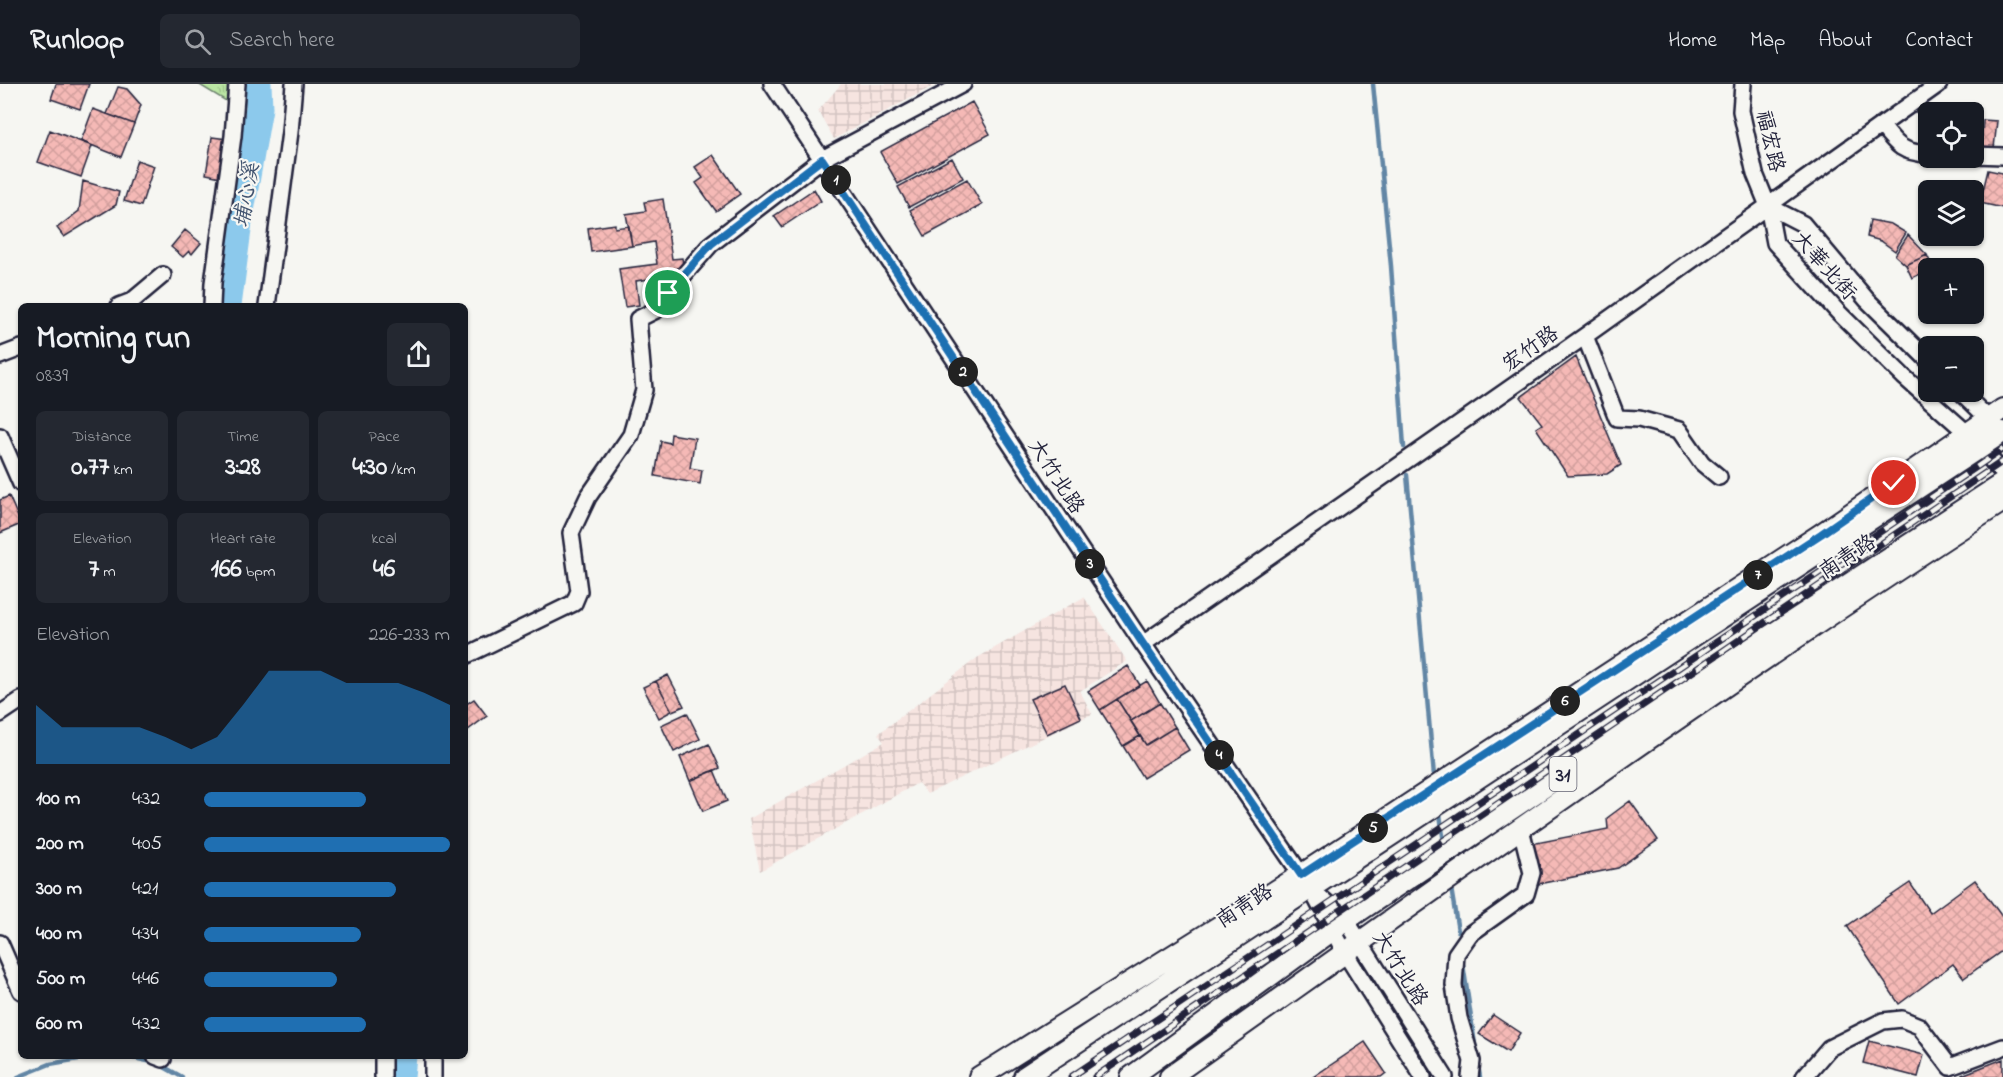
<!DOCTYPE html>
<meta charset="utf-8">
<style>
:root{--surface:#171b24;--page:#242831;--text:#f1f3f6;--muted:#9ea1a6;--line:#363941;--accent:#1f6fb2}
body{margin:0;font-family:"Indie Flower","LXGW WenKai TC",sans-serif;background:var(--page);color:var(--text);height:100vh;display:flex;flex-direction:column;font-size:22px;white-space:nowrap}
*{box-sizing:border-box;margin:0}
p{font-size:20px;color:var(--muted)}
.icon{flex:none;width:33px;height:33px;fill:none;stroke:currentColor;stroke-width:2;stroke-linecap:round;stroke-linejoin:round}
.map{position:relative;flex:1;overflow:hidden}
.panel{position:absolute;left:18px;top:219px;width:450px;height:756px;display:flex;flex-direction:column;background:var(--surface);border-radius:9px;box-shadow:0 2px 4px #0004}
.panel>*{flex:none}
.fabs{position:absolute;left:1918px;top:18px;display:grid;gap:12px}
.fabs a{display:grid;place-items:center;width:66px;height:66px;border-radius:9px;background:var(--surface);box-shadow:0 2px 4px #0004;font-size:30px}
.pin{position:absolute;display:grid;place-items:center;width:51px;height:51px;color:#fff;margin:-26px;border:3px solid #fff;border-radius:50%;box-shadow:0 2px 6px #0007}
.km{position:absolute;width:30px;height:30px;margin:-15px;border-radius:50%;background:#222;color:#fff;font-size:16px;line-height:30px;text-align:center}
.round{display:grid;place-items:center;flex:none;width:63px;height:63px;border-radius:9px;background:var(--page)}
.summary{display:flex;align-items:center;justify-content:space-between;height:102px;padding:0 18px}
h1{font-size:33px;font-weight:800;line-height:45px}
.figures{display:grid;grid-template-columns:repeat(3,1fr);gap:9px;height:102px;padding:6px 18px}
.figures div{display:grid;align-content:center;border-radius:9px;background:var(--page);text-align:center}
.figures b{font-size:26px;font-weight:800}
.figures small{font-size:16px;font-weight:400}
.figures p{font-size:16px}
.chart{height:168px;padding:12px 18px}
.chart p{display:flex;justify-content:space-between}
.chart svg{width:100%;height:108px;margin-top:6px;fill:var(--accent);opacity:.7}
ul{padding:0 18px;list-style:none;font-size:20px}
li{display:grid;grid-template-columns:96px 72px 1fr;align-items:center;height:45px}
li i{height:15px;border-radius:8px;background:var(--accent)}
header{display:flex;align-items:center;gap:36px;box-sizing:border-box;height:84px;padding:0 30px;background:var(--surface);border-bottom:2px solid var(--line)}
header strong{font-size:28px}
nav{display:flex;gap:33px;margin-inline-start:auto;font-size:21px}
.search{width:420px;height:54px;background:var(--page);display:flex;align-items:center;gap:15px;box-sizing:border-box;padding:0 21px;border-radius:9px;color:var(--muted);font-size:22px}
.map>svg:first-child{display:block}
</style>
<header>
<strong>Runloop</strong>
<div class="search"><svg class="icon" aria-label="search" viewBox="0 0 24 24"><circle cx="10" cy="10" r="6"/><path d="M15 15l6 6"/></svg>Search here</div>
<nav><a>Home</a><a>Map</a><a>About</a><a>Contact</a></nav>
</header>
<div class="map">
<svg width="2003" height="993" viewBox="0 0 2003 993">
<defs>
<pattern id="industrial-grid" width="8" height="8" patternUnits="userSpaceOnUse" patternTransform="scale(1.5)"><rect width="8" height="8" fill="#f6e4e0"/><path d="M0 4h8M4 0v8" fill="none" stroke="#d3c3c1"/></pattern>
<pattern id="grass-tufts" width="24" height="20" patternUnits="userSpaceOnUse" patternTransform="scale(1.5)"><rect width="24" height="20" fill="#bbe6a4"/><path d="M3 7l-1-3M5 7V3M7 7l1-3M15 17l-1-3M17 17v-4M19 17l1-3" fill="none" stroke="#a0c58e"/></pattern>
<pattern id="building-cross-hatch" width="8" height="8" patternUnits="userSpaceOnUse" patternTransform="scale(1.5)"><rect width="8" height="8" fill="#f5b9b6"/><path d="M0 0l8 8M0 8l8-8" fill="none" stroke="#d29f9d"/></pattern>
</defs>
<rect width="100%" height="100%" fill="#f6f6f2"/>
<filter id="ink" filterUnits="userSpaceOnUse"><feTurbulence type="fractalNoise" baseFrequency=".0167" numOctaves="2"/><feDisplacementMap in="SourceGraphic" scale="12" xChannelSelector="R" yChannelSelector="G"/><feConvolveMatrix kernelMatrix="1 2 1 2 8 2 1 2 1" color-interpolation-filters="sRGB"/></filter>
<g filter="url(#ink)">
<path fill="url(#industrial-grid)" d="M 841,0 L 937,0 L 834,55 L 818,27 Z
M 1084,513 L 1127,577 L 1080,607 L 1092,630 L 927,710 L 918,699 L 760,787 L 749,735 L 884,658 L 878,650 L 977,574 Z"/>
<path fill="url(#grass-tufts)" stroke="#6e8470" stroke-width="1.5" d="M 198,0 L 232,0 L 231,20 Z"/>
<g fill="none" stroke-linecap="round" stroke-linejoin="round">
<path stroke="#6286a5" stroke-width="4.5" d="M 1373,0 L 1391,182 L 1404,363
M 1407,391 L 1434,692
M 1440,730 L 1444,759
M 1451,804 L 1458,847
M 1463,880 L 1476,967
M 100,972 L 129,973 L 157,979 L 182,993
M 1478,981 L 1480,993
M 18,993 L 50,980 L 96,972"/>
<path stroke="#8cc9ec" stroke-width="27" d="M 228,222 L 239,138 L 259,24 L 258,0
M 401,993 L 403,972"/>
</g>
<path fill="url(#building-cross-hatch)" stroke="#22223b" stroke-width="1.5" d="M 56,0 L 89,0 L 80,25 L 51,15 Z
M 118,3 L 127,5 L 141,21 L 134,40 L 107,30 Z
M 972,18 L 990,50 L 898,100 L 880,68 Z
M 93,25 L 134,40 L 121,73 L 81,57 Z
M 1983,36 L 1997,37 L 1994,64 L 1981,62 Z
M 50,46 L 92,62 L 81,93 L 38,78 Z
M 212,53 L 227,55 L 221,93 L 206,90 Z
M 713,71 L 740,110 L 716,127 L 696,99 L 703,94 L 695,83 Z
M 952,74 L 963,94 L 909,123 L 898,103 Z
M 137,76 L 154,82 L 141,122 L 124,117 Z
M 1988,86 L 2003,89 L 2003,124 L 1980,119 Z
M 967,95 L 982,121 L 925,152 L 910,126 Z
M 83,97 L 119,108 L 116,121 L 64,153 L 57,144 L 79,127 Z
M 1959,100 L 1981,106 L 1977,120 L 1974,119 L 1974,106 L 1957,106 Z
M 814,105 L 821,117 L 782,143 L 774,132 Z
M 663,115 L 672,175 L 682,174 L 685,190 L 636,197 L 639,221 L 625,223 L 619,185 L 657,180 L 654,158 L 632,162 L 626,130 L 646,127 L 644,118 Z
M 1870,136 L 1891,140 L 1906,149 L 1895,167 L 1881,157 L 1867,153 Z
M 615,140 L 615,144 L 629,142 L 632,162 L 591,168 L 588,144 Z
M 185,146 L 201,159 L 192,170 L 189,167 L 183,173 L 171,163 Z
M 1908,151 L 1927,171 L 1906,181 L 1895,171 Z
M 1927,171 L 1933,184 L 1912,194 L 1906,181 Z
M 1576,273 L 1621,381 L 1607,390 L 1568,392 L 1536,344 L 1542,340 L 1521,313 Z
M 671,350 L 695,354 L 690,384 L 702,386 L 700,400 L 655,392 L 661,357 L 670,359 Z
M 9,412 L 21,440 L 0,449 L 0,416 Z
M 1128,582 L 1140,601 L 1100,626 L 1088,607 Z
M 668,591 L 684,622 L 672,627 L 656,597 Z
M 656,597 L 672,627 L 659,634 L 643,603 Z
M 1147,597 L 1160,619 L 1131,637 L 1117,615 Z
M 1065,600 L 1081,634 L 1047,650 L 1030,615 Z
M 474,615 L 487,632 L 468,646 L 465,642 L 465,621 Z
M 1117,615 L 1140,652 L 1123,662 L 1100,626 Z
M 1160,619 L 1175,643 L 1146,661 L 1131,637 Z
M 687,629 L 700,655 L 674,668 L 661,641 Z
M 1175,643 L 1189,666 L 1143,694 L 1123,662 L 1140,652 L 1146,661 Z
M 709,660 L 720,684 L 690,697 L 680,673 Z
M 714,686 L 727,717 L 703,727 L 690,697 Z
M 1630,717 L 1658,756 L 1618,784 L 1533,801 L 1526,761 L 1608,745 L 1607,734 Z
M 1975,796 L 2003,834 L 2003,866 L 1964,894 L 1953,880 L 1899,920 L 1847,842 L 1910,799 L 1930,829 Z
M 1493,931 L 1520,949 L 1508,968 L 1479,950 Z
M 1869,957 L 1924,971 L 1918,993 L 1863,979 Z
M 1365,958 L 1386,989 L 1381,993 L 1313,993 Z
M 2003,975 L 2003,993 L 1963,993 L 1962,991 Z"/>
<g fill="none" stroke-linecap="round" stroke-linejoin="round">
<g stroke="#22223b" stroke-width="20">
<path id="minor" d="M 772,0 L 1143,560 L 1311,805 L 1345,869 L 1423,993
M 1743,0 L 1741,27 L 1755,90 L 1768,122 L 1775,159 L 1838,228 L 1904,293 L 1967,349 L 2003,389
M 1882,42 C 1897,62 1903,69 1929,70
M 1974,71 L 2003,72
M 1768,122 L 1803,140 L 1867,216 L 1929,277
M 119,222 L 132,217 L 163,191
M 212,222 L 213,199 L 233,52 L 237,0
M 267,222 L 290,48 L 294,0
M 1585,252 L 1617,334 L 1639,335 L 1679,346 L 1702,379 L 1719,393
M 0,272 L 21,264
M 1961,308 L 1996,342
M 0,352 L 21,400
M 1143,560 L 1585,252 L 1939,0
M 465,572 L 574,519 L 579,507 L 571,449 L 588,413 L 631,351 L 644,306 L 638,235 L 658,225 L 668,209 L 711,160 L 822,75 L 963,0
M 0,630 L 21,616
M 1319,812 L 1346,836 L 1445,993
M 0,859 L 21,907
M 155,972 L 163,975
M 383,993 L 383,972
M 433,993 L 433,972
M 1470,993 L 1472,977 L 1459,934 L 1454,901 L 1456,870 L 1470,850 L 1526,810 L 1532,789 L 1521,745
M 1804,993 L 1829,964 L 1883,937 L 1902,935 L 1919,942 L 1950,983 L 2003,963"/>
</g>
<g stroke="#22223b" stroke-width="24">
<path id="major" d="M 979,993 L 1301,791 L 1821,450 L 2003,325
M 1024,993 L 2003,348
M 1131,993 L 1352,832 L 1718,586 L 2003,399
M 1170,993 C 1445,798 1719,600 2003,417"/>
</g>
<use href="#minor" stroke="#f6f6f2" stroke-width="15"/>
<use href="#major" stroke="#f6f6f2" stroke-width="20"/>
<g stroke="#22223b" stroke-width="7">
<path id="rail" d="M 1071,993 L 2003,365
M 1095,993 L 2003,377"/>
</g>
<use href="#rail" stroke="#f6f6f2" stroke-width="4.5" stroke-dasharray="14" stroke-linecap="butt"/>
</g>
</g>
<g fill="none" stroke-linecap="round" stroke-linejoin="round" filter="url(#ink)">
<g stroke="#fff" stroke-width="12">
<path id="route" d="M 668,209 L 711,160 L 822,75 L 1143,560 L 1301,791 L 1821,450 L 1894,399"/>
</g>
<use href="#route" stroke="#1f6fb2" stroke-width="8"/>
</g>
<g text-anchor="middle" stroke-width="4.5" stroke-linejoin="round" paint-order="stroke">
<rect fill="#f6f6f2" stroke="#626272" stroke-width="1.5" x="1549.5" y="673" width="27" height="34" rx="4.5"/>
<g font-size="20" font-weight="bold" fill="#22223b">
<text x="1563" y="697">31</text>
</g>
<g font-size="21" fill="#22223b" stroke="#f6f6f2">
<text transform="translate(1771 57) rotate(77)" y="7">福宏路</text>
<text transform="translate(1825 181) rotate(48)" y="7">大華北街</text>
<text transform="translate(1530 264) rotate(-35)" y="7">宏竹路</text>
<text transform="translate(1057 392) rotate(57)" y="7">大竹北路</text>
<text transform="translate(1847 472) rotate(-33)" y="7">南青路</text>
<text transform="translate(1244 821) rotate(-33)" y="7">南青路</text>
<text transform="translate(1401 884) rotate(58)" y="7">大竹北路</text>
</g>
<g font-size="22" font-style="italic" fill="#425470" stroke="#f6f6f2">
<text transform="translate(245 111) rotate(-81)" y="8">埔心溪</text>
</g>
</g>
</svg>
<div class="fabs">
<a><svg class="icon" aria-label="locate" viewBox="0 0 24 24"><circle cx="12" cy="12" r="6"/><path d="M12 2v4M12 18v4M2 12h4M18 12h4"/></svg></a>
<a><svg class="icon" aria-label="layers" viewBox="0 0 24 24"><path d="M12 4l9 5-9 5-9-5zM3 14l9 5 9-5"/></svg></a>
<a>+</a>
<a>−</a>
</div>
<div class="pin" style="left:668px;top:209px;background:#1e9e55"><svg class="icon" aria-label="arrive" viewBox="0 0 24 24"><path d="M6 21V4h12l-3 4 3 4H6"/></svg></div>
<div class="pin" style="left:1894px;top:399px;background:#d93025"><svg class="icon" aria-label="check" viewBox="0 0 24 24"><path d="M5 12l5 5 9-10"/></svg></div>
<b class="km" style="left:836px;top:96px">1</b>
<b class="km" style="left:963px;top:288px">2</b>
<b class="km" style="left:1090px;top:480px">3</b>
<b class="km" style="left:1219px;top:671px">4</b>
<b class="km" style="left:1373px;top:744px">5</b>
<b class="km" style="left:1565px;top:617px">6</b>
<b class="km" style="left:1758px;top:491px">7</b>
<section class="panel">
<div class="summary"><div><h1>Morning run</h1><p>08:39</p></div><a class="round"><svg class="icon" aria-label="share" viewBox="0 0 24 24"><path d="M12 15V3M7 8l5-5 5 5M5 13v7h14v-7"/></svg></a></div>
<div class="figures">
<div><p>Distance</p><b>0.77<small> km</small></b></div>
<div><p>Time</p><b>3:28</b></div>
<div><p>Pace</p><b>4:30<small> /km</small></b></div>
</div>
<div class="figures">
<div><p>Elevation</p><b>7<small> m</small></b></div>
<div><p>Heart rate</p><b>166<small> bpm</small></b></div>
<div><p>kcal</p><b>46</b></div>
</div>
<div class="chart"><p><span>Elevation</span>226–233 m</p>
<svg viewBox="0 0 160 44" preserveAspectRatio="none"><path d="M0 44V20L10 29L20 29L30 29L40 29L50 33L60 38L70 33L80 20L90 6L100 6L110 6L120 11L130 11L140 11L150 15L160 20V44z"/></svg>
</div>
<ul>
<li><b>100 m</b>4:32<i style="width:66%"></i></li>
<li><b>200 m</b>4:05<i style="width:100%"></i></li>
<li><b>300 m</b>4:21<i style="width:78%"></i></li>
<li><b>400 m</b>4:34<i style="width:64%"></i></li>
<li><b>500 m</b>4:46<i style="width:54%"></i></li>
<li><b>600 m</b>4:32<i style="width:66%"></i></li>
</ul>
</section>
</div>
